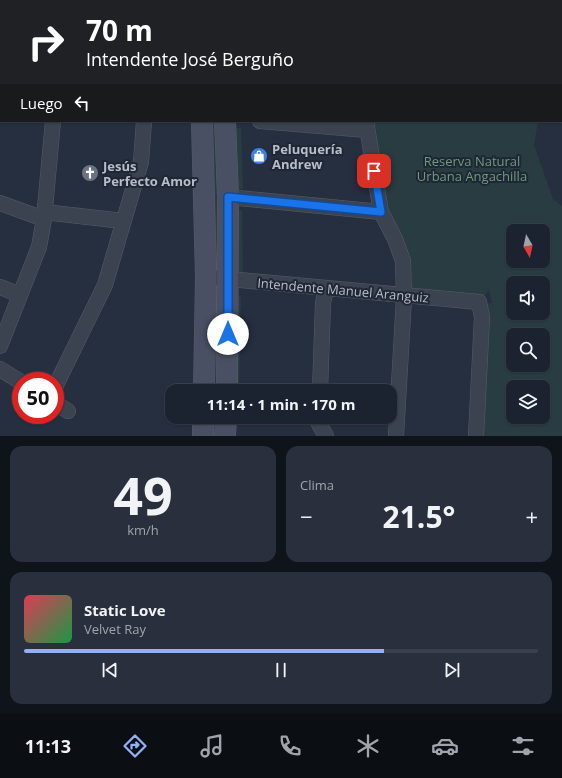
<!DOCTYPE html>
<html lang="es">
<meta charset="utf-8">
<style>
:root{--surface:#1c2330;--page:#292f3c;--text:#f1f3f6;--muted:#a0a4ab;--line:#3a404c;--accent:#92b0f5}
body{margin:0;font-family:"Open Sans",sans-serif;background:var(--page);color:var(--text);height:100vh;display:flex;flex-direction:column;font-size:15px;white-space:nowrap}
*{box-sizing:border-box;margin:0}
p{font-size:13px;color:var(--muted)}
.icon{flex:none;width:22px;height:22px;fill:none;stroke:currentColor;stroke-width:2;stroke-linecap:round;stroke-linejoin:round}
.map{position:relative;height:436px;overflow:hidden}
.panel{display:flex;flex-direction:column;gap:10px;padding:10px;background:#0f131a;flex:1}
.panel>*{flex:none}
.banner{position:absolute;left:0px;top:0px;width:562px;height:122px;box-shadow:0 1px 3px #0004,0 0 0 1px var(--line);background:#202124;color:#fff;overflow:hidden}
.needle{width:26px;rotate:171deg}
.buttons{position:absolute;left:506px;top:224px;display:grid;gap:8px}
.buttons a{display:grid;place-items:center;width:44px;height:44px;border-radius:8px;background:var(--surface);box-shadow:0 1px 3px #0004,0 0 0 1px var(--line);font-size:20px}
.speed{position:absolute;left:12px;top:372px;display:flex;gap:8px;font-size:20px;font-weight:700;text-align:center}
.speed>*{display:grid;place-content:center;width:52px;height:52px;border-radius:50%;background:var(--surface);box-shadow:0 1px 3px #0004,0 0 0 1px var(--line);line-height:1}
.speed .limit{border:6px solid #d22;background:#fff;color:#111}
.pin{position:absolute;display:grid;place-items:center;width:34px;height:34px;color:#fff;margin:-17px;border-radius:8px;box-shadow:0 2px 6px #0006}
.me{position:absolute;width:44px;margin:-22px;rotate:0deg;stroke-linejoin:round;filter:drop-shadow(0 0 3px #0008)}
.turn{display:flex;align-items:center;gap:14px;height:84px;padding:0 20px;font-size:18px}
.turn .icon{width:52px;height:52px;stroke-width:2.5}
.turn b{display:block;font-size:28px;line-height:34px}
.then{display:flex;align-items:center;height:38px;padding:0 20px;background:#0003;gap:8px;font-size:15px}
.big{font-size:30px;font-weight:700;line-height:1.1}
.panel .tile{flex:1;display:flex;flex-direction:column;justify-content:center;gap:6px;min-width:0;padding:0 14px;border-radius:12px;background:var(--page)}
.panel .dial{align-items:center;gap:0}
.dial b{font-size:52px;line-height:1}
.song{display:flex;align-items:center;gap:12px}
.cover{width:48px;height:48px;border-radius:6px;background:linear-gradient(135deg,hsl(350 70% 55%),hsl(140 70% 35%))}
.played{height:4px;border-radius:2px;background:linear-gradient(90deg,var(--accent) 70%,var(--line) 70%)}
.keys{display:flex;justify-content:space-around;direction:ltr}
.heat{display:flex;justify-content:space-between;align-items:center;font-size:22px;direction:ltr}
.panel .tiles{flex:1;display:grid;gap:10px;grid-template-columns:1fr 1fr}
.tile:last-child{grid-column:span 2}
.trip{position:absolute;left:165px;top:384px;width:232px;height:40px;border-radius:12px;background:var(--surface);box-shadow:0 1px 3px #0004,0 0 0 1px var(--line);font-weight:700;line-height:40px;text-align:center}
.tabs{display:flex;height:64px;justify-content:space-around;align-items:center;background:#0b0e13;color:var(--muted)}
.tabs .icon{width:28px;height:28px}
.tabs .active{color:var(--accent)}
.tabs b{font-size:18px;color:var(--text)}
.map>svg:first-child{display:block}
</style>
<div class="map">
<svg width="562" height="436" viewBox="0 0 562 436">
<rect width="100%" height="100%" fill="#262f40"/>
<path fill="#283c41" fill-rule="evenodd" d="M226,0H562V50H561V1Z
M208,121H219L218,261L215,260Z
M370,121H538L534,145L553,199L562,206V436H481L485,304L492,303L489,290L481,300L412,293L387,217ZM513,231H543V261H513ZM513,283H543V313H513ZM513,335H543V365H513ZM513,387H543V417H513Z
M231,128H241L243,189H234Z
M232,209L242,210L243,272H233Z
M236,296L241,297L239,391H232Z"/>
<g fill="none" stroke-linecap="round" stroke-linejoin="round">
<g stroke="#555d6a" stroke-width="16">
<path id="street" d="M21,1V0
M0,53L1,51
M260,121L367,130
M366,121L381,212L395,239L403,261L404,298L396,436
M228,197L381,212
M0,203L44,219
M44,212L123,221
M219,278L479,302L482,317L476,436
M0,287L20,295
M0,346L39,247L44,219L53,121
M0,369L21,382
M55,387L105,285L141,162L144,121
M320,391L323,303L325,293L323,288
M55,403L68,411
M319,417V424L326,436"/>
</g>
<g stroke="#555d6a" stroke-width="22">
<path id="secondary" d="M184,0L185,1
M212,0L213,1
M202,121L206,277L204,391
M225,121L228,197L227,391
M203,436V417
M225,436L226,417"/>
</g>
<use href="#street" stroke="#3b4250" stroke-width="15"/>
<use href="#secondary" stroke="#495063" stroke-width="21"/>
</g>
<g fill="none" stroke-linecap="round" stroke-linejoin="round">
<g stroke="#114b97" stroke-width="10">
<path id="route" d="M228,334V197L381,212L374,171"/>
</g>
<use href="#route" stroke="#1a73e8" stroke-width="7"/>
</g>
<defs>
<g id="shop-disc" transform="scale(0.9)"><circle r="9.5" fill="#3f7fe0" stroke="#1f2735"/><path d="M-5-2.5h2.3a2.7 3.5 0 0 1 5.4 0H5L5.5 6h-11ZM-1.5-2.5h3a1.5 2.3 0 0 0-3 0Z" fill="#fff"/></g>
<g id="church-disc" transform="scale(0.9)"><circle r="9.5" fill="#6b7280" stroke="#1f2735"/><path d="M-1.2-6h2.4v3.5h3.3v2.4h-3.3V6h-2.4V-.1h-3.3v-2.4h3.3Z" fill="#fff"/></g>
</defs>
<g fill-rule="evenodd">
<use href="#shop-disc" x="259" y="156"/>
<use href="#church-disc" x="90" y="173"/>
</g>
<g text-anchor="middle" stroke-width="4" stroke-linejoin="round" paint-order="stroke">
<g font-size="13" font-weight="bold" fill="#b7bdca" stroke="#1f2735" text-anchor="start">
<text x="272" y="154">Peluquería<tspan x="272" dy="15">Andrew</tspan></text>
<text x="103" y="171">Jesús<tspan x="103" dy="15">Perfecto Amor</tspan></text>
</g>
<g font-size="13" fill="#6f9a7c" stroke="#1f2735">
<text x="472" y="166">Reserva Natural<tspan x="472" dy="15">Urbana Angachilla</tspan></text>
</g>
<g font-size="13" fill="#b7bdca" stroke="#1f2735">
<text transform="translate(343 290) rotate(5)" y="5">Intendente Manuel Aranguiz</text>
</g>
</g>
</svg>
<div class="buttons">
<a><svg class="needle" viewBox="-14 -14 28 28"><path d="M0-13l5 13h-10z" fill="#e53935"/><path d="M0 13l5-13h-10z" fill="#a0a4ab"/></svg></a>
<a><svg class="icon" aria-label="sound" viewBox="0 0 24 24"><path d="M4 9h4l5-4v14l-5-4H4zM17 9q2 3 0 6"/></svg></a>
<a><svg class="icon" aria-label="search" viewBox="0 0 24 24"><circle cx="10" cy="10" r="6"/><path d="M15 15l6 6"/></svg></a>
<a><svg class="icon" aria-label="layers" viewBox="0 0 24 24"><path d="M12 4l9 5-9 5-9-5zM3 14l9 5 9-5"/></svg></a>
</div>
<div class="speed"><div class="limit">50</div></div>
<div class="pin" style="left:374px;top:171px;background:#d93025"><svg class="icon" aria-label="arrive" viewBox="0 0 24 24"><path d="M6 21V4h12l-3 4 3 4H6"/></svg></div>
<svg class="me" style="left:228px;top:334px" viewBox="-20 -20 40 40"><circle r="19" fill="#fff"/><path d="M0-13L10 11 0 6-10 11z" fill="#1a73e8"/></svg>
<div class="trip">11:14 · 1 min · 170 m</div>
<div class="banner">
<div class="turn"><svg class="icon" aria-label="right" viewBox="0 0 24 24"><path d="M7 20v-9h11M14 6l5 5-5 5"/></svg><div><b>70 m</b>Intendente José Berguño</div></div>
<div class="then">Luego<svg class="icon" aria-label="left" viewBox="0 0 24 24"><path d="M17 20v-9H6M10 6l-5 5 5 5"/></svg></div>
</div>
</div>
<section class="panel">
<div class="tiles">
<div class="tile dial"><b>49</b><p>km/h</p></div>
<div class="tile"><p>Clima</p>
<div class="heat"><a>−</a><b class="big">21.5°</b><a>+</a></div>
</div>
<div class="tile">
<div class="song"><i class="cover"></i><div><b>Static Love</b><p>Velvet Ray</p></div></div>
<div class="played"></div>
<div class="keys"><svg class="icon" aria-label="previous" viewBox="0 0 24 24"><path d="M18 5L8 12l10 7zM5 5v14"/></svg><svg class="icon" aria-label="pause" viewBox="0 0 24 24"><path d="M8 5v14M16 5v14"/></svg><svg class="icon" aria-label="next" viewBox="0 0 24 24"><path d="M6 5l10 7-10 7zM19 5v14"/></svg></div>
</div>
</div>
</section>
<nav class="tabs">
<b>11:13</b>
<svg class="icon active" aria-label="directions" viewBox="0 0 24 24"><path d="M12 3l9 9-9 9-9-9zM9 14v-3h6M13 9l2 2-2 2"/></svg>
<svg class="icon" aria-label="music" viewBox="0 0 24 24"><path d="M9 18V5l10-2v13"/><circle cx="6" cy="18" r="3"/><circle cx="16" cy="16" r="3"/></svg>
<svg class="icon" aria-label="phone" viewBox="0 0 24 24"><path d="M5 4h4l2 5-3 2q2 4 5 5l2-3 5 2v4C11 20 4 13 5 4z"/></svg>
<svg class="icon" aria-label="climate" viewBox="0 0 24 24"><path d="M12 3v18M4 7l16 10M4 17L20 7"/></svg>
<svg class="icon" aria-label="car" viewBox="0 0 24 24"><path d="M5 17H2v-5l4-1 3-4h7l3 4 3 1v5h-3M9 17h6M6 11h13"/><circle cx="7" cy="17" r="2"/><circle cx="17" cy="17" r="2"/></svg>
<svg class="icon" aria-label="filters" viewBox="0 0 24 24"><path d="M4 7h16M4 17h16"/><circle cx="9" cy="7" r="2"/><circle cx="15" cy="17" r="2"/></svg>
</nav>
